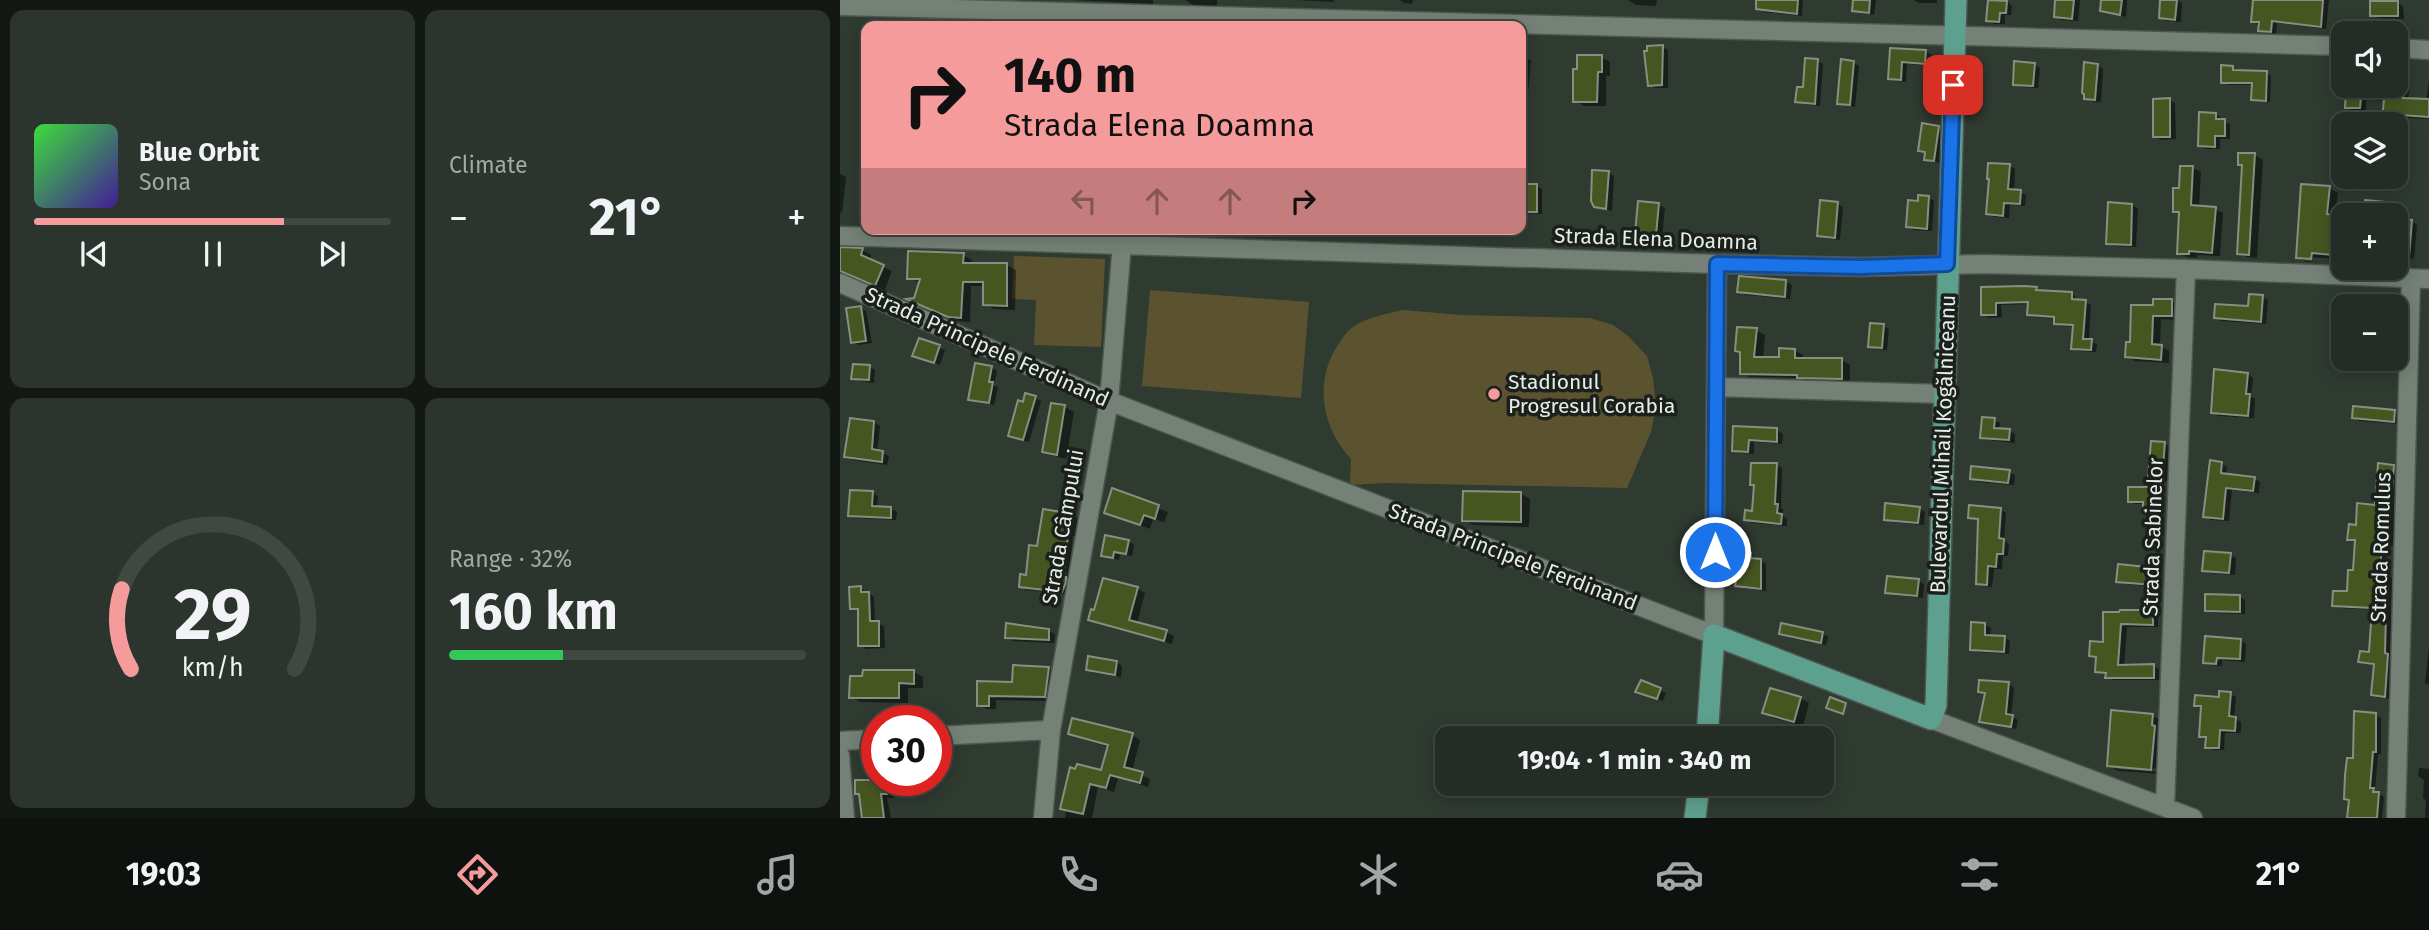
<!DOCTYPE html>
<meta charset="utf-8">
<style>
:root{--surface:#232c25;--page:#2b342d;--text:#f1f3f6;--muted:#a3a7a7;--line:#404842;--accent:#f59b9c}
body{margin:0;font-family:"Fira Sans",sans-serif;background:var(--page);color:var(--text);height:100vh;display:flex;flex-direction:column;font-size:26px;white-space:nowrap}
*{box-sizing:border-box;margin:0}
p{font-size:23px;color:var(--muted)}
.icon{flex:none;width:38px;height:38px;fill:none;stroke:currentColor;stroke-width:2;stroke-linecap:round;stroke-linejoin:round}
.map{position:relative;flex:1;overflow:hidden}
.panel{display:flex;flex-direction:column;gap:10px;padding:10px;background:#131814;width:840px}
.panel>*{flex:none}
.top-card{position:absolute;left:21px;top:21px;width:665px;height:214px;border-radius:14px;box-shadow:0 4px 18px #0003,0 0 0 2px var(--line);background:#f59b9c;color:#111;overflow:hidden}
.fabs{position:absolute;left:1491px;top:21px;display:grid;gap:14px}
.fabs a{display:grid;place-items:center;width:77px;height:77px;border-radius:14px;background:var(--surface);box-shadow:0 4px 18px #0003,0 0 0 2px var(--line);font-size:35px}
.speed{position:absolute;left:21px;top:705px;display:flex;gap:14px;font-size:35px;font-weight:700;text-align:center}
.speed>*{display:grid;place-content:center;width:91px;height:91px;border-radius:50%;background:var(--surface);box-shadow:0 4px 18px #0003,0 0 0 2px var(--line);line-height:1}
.speed .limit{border:10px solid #d22;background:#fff;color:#111}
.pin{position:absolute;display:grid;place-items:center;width:60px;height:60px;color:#fff;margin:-30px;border-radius:14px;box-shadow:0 4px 10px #0006}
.me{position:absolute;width:77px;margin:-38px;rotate:0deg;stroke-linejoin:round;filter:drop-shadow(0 0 5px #0008)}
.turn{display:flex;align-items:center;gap:24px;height:147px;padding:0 28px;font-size:32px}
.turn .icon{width:91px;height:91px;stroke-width:2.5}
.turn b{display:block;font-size:49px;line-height:60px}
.lanes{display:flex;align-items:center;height:66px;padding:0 28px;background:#0003;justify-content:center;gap:35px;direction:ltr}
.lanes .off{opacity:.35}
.big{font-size:52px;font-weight:700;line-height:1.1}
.panel .widget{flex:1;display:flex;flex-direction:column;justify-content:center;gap:10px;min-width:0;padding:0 24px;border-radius:14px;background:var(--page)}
.panel .dial{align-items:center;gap:0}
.dial svg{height:182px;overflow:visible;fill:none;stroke:var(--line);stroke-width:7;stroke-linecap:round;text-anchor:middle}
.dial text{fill:var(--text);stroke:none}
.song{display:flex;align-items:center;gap:21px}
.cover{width:84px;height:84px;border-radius:10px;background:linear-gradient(135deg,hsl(120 70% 55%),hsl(260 70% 35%))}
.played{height:7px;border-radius:4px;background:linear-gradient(90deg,var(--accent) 70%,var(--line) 70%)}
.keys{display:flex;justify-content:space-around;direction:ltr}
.heat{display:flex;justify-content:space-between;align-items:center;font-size:38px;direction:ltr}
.charge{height:10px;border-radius:5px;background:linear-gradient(90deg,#34c759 32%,var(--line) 0)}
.panel .tiles{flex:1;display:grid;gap:10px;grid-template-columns:repeat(2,1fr)}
.trip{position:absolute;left:595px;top:726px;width:399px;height:70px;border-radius:14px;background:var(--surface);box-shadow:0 4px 18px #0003,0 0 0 2px var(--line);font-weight:700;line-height:70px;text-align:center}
.dock{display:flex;height:112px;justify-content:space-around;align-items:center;background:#0e120f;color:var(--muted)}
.dock .icon{width:49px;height:49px}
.dock .current{color:var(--accent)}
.dock b{font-size:32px;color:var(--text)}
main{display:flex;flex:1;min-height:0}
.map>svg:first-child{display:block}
</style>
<main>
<section class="panel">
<div class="tiles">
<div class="widget">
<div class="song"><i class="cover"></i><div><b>Blue Orbit</b><p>Sona</p></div></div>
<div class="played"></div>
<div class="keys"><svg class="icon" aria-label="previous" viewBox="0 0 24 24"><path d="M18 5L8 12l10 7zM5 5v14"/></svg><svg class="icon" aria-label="pause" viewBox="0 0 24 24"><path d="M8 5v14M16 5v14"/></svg><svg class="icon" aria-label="next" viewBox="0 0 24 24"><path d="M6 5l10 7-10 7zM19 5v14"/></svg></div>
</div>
<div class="widget"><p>Climate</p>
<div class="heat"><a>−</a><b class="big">21°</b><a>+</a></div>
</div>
<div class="widget dial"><svg viewBox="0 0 100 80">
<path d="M14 69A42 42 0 1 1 86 69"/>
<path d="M14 69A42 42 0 0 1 10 34" stroke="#f59b9c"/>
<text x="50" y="56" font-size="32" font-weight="700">29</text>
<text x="50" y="72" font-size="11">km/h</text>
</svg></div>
<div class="widget"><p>Range · 32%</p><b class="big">160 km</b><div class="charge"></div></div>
</div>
</section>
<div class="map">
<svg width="1589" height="818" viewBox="0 0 1589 818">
<rect width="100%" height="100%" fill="#2f3a31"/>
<path fill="#5b5330" d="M174,256L265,259L261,347L194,345L196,300L172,299Z
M310,290L469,302L461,398L302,386Z
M563,310L622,315L750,318L773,325L787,335L807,356L813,378L816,407L811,432L787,488L545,483L510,485L511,459C481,427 474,381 498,345C501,341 504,335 508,331C522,318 545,314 563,310Z"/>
<path fill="#0007" fill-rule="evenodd" d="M233,0H313V4Z
M345,0H377V7L355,6Z
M455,0H494V2Z
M560,0H573L572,4L564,3Z
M788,0H817L816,6L796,5Z
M920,0H963L962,16L925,12L919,8Z
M1015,0H1036L1034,15L1020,13L1014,10Z
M1074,0H1097V3H1079Z
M1150,0H1166L1172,6L1171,15H1165V24H1154L1148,20Z
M1217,0H1240L1238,21L1221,20L1215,16Z
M1263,0H1287L1286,17L1262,10Z
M1322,0H1337L1342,3L1341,22L1326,21L1321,17Z
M1415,0H1489L1486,29L1437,23L1436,34L1426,33L1413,21Z
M1558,3L1563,6L1564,19L1538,18L1532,15Z
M822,47L828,50V88H815L809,85Z
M1052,50L1086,52L1092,55L1091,66L1067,64L1066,82L1056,81L1050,78Z
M681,57L691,60L687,105H681Z
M761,57L770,62V76H766V106H744L735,101L739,71Z
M978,61L983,64L980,106L963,104L957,101Z
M1013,62L1019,66L1015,107L999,103Z
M1194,65L1200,68L1198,88L1180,87L1175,84Z
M1257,65L1263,69L1261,102L1251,101L1246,98Z
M1393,67L1397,72L1427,73L1431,76L1430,102H1418L1413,99V85H1388L1383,82Z
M1556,81H1564L1570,84L1568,100L1586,101L1589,81V119L1567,118L1566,124L1549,122L1543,119L1545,101L1526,100V111L1512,110L1506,107L1508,86H1556Z
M1329,100L1335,103L1336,139L1321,140L1315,136Z
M1376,114L1381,118V121L1390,124V139H1380V149H1366L1360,145Z
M1099,128L1104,131L1100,163L1086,159V154L1080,150Z
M1415,155L1423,160L1417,258L1407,257L1399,253Z
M1170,166L1175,169L1174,191L1186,195L1185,206L1170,205L1169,218L1154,217L1148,213Z
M1353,168L1361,172L1359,207L1375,209L1383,213L1380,256L1357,255V258L1347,257L1339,253L1340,214L1334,211L1341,190Z
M769,173L774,176L772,211L755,206Z
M0,174L6,177L2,213L0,212Z
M697,186L702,189V214L681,213V194L687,195Z
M1489,188L1498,193L1495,216L1503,217V259L1465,257V261L1480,262H1466L1458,257Z
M26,189V219L24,218Z
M1089,198L1094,201L1092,231L1074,230L1068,226L1080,203Z
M998,204L1003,207L1000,240L984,238L979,235Z
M1269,204L1292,205L1298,209L1296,247L1273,246L1268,243Z
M819,205L825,208L822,237L803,235L797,232Z
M1572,222L1577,225L1574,259L1559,255Z
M655,229H675L674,237L660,236L655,232Z
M0,248L22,250L31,255L30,261L52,271L45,290L0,271Z
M123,255L132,260V265H167L176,270L175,310L154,309L145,304V286H131L130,322L118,321L71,300H75L81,283L69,278Z
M946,282L952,285L950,299L905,295L899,291Z
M1142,289H1196L1203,292L1232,294L1237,298V301L1245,302L1251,305L1249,341L1257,344L1256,352L1239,351L1233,348L1235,327L1221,326L1215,323L1216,319L1195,317L1189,314L1190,304L1161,305L1162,317L1149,318L1143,314Z
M1423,297L1428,300L1426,324L1381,321L1375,317L1410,308Z
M1545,300L1558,301L1564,304L1563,337L1556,336V306H1545Z
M1331,301L1339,306V320L1321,319L1320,346L1329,351V363L1295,361L1287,356L1315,307Z
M21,308L26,311L32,343L19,345L13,342Z
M1043,326L1049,329L1047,350L1036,349L1030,346Z
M916,330L925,335L923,359H940L954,350L963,355V360H1001L1010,365V383L968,382L961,378L910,377L902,373Z
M80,340L105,350L100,365L80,358Z
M30,367L35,370L34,383L19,381L13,378Z
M151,367L157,371L154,386L158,387L154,405L130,399Z
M1408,374L1413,378L1411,397L1415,399L1414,418L1378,416L1373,412Z
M195,398L201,401L189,442L176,438L170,435Z
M212,405L225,407L234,412L226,459L214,456L204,451Z
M1554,411L1560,415L1559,424L1519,421L1514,417Z
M1154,420L1160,423L1159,430L1170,431L1175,434V443L1148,440L1142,437Z
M34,422L40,426L37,451L49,456L47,465L12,460L6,456Z
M895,428L937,430L943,434L942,444L914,442V454L899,453L894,450Z
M1325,444L1331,447L1328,481L1315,480L1309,477Z
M1381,463L1387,467L1386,475L1414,478L1420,482L1419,493L1392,490L1389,521L1371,520L1365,516Z
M936,465L942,468L941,508L943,509V516L947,519V526L911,523L906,519L914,513Z
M1554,466L1559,469L1553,546L1547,545L1545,574L1552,578L1550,657L1553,658L1550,699L1539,698L1533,694L1536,666L1520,661L1530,653L1534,610L1499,608L1494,605L1508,593L1515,572L1517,542L1509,539L1517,526L1537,507Z
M1169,472L1175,475L1174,485L1138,482L1132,478Z
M1314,489L1320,492V515H1311L1305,512V504H1295L1289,501Z
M273,491L328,512L324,522L313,519L310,529L266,512Z
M32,493L38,496L37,508L51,509L57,512L56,520L16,518L10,515Z
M681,494L690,499L689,527L633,525L624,520Z
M1079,508L1085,512L1084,525L1051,522L1046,519Z
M1160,509L1166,513L1164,541L1169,544L1168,556H1163L1162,569H1154L1152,587L1143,586L1137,583L1139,521L1130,517Z
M233,516L239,519L236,536H233L227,594L186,590L180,586L188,576L199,548Z
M288,541L294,545L292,556L280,554L279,560L263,556Z
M911,555L926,564V591L903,588L897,585Z
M1390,555L1396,558L1395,575L1370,573L1364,570Z
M1315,569L1321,573L1320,587L1284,584L1278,581Z
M1079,581L1084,584L1083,598L1053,595L1047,592Z
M21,588L34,597L35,623L44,626L45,648L26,649L20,645V611L11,608Z
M297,588L305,593L297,624L326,632L334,636L332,644L258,624L250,619Z
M1399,597L1405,600V614L1372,613L1366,610Z
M1312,612L1318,615V627H1287L1284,667L1313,666L1319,669V680H1273L1257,671V659L1251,655L1265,644V614Z
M1145,625L1151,628L1150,637L1165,638L1170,641L1169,654L1137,652L1131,649Z
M209,631L215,634L214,643L173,641L167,637Z
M941,633L983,634L988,637L986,645L947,637Z
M1400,640L1406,644L1405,662L1382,660V666L1370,665L1365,662Z
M1589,647V685L1585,683Z
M277,662L282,666L281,677L254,673L248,670Z
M208,669L216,673L213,701L156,700V709H147L139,705V683L174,684Z
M74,672L83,677V688H68V703L20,702L11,697Z
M802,683L826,693L823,701L803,694Z
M1169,684L1174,688L1171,716L1178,720L1176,729L1147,724L1141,721L1146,695L1140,691Z
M1390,694L1396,697L1394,718L1401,722V733H1385L1384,750H1373L1367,747L1368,739L1361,736L1362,709L1356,705Z
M960,698L969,703L963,726L933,718L924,712Z
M1273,712L1313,716L1322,721L1320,774L1278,771L1268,765ZM1276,765L1320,769V772L1276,769Z
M1535,715L1541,718V754H1538L1535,791L1544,797L1542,818H1509L1510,801L1505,798L1515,760Z
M230,734L292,735L300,740L292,771L310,779L308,787L278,778L274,792L258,787L252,818H225L226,810L222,808L262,773L269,747L238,738Z
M1579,768L1589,769V818H1585L1586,800L1583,798L1584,780L1578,776Z
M47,782L54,786V798H47L51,818H24L21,796L17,793Z"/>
<path fill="#465621" stroke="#898f80" stroke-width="2" d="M916,0H958L957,14L916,9Z
M1013,0H1030L1029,13L1012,11Z
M1148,0L1167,1L1166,13H1160L1159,22L1146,21Z
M1215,0H1234L1232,19L1214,17Z
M1261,0H1282L1280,15L1260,11Z
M1320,0H1337L1335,20L1319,18Z
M1413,0H1483L1481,27L1432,21L1431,32L1418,31L1419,22H1411Z
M1530,1H1558V16H1530Z
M823,45L822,85L808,86L804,51H807V46Z
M1050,48L1086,50L1085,64L1062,62L1061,80L1048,79Z
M737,55H762V72H758L757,102H733V69H737Z
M965,58L978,59L975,104L955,102L957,87H963Z
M1001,59L1014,61L1010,105L997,104Z
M1174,61L1195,63L1193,86L1173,85Z
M1244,62L1258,64L1255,100L1244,99V94L1242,93Z
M1381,65L1393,66V70L1427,71L1426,101L1411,100L1412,83H1381Z
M1506,86H1564L1563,98L1589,99V117L1561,115V121L1542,120L1544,99L1521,98L1520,108H1505Z
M1330,98V137H1313V99Z
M1359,112L1376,113V119H1385V136H1375V147L1358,146Z
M1082,123L1099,126L1094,161L1084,160L1085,152L1078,151Z
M1398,153H1415L1409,255L1397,254L1402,165H1398Z
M1148,163L1170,164L1168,189L1181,190L1180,204L1164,203L1163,216L1146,214L1149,179H1147Z
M1340,166H1353L1351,205L1376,207L1372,253L1349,251V254H1337L1339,212H1333V188H1339Z
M752,170L769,171L766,209L754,207L751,201Z
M685,184H697V212H681V193H685Z
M1461,184L1490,186L1487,214L1503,215V256L1472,253L1471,259L1456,258Z
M1078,195L1089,196L1087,229L1066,227L1068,200L1078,201Z
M980,200L998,202L995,238L977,236Z
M1525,200L1545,202L1544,215H1524Z
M798,201L819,203L816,235L795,233Z
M1268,202L1292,204L1291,245L1266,244Z
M1561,219L1572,220L1569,257L1558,256Z
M0,247L23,248L21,255L44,265L35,286L0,271Z
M68,251L124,253L123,263H167V306L143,305V282H123L121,318L108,317L66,299L74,298L80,279H67Z
M899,276L946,280L945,297L897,292Z
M1185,286L1197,287L1196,290L1232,292V299L1246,300L1243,339H1252L1251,350L1231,349L1233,325L1214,324V317L1187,315L1188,302L1156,303V315H1141V287Z
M1409,294L1423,295L1421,322L1374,318L1375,304L1408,306Z
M1313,299H1332V316H1313L1312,344L1322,345L1321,360L1285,357L1286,342H1290L1291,305H1313Z
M21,306L26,341L11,343L6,308Z
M1030,323L1044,324L1042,348L1028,347Z
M897,327L917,328L914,357H939V348L955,349V358H1002V379L957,378V375L900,374V352L895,351Z
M79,338L100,345L94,363L72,356Z
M135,363L152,366L149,382H153L149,403L128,400Z
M13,364L30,365L29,380L11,379Z
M1374,369L1408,373L1406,394H1410L1408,416L1371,413Z
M185,393L196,396L183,440L168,436L178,400L183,402Z
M211,403L225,405L217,455L202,452Z
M1513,406L1555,410L1554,422L1512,418Z
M1142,417L1155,418L1154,428L1170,429L1169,440L1140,438Z
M10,418L34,421L32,449L43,451L42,462L4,457Z
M893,426L937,428V442L909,440L908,452L892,451Z
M1311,441L1325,442L1322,479L1308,478Z
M1370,460L1382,462L1381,473L1415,477L1413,491L1386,488L1383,519L1363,517Z
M911,463H937L935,504H938L937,513L942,514L941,524L904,520L905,510L912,511L914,485H910Z
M1538,463L1554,465L1548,543H1542L1540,572L1547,573L1545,653L1548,654L1545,697L1531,695L1534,664L1518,662L1520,651L1529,652L1532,608L1492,606L1493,591H1507L1508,570H1513L1515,540H1507L1509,524L1516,525L1517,503L1535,505Z
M1131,466L1170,470L1168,483L1130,479Z
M1288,487H1315V513H1303V502H1288Z
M272,488L319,505L315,519L304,515L300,525L264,513Z
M10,490L33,491L32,506L51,507V518L8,516Z
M623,491L681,492V522L622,521Z
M1045,503L1080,507L1078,523L1044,520Z
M1129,505L1161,508L1159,538L1164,539L1163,554H1157L1156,567L1148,566L1147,585L1136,584L1138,519L1128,518Z
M203,509L234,514L230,534H228L224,577H226V582L222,592L179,587L180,574L186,575L189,545L197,546Z
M265,535L289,540L286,554L274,552L273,558L261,556Z
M1364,551L1391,553L1389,573L1362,571Z
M900,552L911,553V558L921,559V589L895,586Z
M1278,564L1316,568L1314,585L1276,582Z
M1047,576L1079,579L1077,596L1045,593Z
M263,578L298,587L289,620L327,630L324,641L248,620L251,609L254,610Z
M21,586V592H29L30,621H39V646H18V609H10L9,587Z
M1365,594L1400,595V612L1365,611Z
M1280,610H1313V625L1281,624L1278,665L1314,664V678H1265L1266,673L1255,672L1256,657L1249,656L1250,641L1263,642V612H1279Z
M1131,622L1145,623V635L1165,636L1164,652L1130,650Z
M166,623L209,629V640L165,638Z
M941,623L983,632L981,643L939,634Z
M1365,636L1401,639L1400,659L1377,658L1376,664L1363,663Z
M248,656L277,661L275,675L246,670Z
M173,665L209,667L205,697L149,696V706H137V681L172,682Z
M23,670H74V684L59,683V698H9L10,676H22Z
M801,680L821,688L817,699L795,692Z
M1139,680L1169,682L1166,714L1173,715L1171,727L1139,722L1145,693L1138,692Z
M930,688L961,697L954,722L922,713Z
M1379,691L1391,692L1389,716L1396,717L1395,731L1380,730L1379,748H1365L1366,737H1359L1361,706H1354L1355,695L1379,697Z
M990,697L1006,703L1003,714L986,708Z
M1271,710L1313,714L1312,725L1315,726L1311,770L1267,766Z
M1514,711L1536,713V752H1533L1530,788H1534L1533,792H1539L1537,818H1507L1509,800L1504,799L1505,775L1507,758H1513Z
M232,718L293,733L284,767L303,772L300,783L270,775L266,788L250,784L243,814L220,809L230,767L235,769L237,764L261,770L268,745L228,734Z
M15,780H47V794H41L44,818H22L19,794H15Z"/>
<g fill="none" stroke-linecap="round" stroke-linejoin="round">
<g stroke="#4d564f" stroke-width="21">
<path id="minor" d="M0,6L1503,46
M1556,48L1589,50
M0,236L877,264L1021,267L1144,264L1346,269L1589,279
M0,283L269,401L874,635L877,264
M876,387L1104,394
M1091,719L1353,818
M96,736L211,730
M0,741L37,739
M0,755L5,818
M1325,806L1346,269
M203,818L211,730L269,401L282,244
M1556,818L1571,278"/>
</g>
<g stroke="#4d564f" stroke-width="24">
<path id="major" d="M867,738L874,635L1091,719L1096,705L1116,0
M855,818L859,784"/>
</g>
<use href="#minor" stroke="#758177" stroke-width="18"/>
<use href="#major" stroke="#5ea08e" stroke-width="21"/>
</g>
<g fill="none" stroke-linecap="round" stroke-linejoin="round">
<g stroke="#114b97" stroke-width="18">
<path id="route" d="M875,552L877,264L1021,267L1107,264L1113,85"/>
</g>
<use href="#route" stroke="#1a73e8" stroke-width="12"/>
</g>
<circle fill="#f59b9c" stroke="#1b201c" stroke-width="2.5" cx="654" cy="394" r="7"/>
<g text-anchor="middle" stroke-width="7" stroke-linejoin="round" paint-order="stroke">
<g font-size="21" fill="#e6ede7" stroke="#1b201c">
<text transform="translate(816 239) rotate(2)" y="7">Strada Elena Doamna</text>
<text transform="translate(147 347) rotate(24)" y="7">Strada Principele Ferdinand</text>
<text transform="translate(1103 444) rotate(-88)" y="7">Bulevardul Mihail Kogălniceanu</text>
<text transform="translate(223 527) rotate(-80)" y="7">Strada Câmpului</text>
<text transform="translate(1313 537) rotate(-88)" y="7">Strada Sabinelor</text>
<text transform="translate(1541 547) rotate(-88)" y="7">Strada Romulus</text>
<text transform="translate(673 557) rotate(21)" y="7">Strada Principele Ferdinand</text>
</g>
<g font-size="21" fill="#e6ede7" stroke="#1b201c" text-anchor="start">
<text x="668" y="389">Stadionul<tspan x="668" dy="24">Progresul Corabia</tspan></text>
</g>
</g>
</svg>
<div class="fabs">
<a><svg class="icon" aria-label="sound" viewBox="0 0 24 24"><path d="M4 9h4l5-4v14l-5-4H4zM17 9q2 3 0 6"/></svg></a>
<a><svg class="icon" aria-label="layers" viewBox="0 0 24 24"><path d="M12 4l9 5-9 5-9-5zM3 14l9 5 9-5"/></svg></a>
<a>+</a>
<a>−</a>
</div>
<div class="speed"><div class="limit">30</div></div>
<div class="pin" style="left:1113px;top:85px;background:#d93025"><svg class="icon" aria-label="arrive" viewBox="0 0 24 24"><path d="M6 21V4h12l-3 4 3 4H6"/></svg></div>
<svg class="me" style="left:875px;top:552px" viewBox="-20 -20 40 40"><circle r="17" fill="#1a73e8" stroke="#fff" stroke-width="3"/><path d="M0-11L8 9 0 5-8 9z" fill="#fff"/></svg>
<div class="trip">19:04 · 1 min · 340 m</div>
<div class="top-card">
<div class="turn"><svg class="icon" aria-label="right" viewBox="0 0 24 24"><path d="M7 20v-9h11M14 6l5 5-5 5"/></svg><div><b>140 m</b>Strada Elena Doamna</div></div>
<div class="lanes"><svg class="icon off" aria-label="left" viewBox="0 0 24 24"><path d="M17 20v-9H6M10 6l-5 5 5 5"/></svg><svg class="icon off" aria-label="ahead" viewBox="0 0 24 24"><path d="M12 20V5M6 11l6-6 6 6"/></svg><svg class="icon off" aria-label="ahead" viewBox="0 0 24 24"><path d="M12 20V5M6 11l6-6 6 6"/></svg><svg class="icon" aria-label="right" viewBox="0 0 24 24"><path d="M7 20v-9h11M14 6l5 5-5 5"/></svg></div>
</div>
</div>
</main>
<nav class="dock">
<b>19:03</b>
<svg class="icon current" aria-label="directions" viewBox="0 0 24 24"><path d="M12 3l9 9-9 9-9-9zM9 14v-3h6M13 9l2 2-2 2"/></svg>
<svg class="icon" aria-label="music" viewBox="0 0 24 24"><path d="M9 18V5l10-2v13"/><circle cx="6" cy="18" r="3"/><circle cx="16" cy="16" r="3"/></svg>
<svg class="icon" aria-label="phone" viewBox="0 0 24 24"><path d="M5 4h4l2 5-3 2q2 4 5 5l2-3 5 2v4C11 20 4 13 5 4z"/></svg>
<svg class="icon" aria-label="climate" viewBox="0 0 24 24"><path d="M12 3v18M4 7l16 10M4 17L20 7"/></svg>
<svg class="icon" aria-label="car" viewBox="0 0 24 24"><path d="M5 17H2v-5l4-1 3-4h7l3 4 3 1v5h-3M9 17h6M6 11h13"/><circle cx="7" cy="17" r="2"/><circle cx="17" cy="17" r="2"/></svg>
<svg class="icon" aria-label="filters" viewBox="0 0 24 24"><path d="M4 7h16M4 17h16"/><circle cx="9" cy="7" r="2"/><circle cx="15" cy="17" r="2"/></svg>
<b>21°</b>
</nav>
